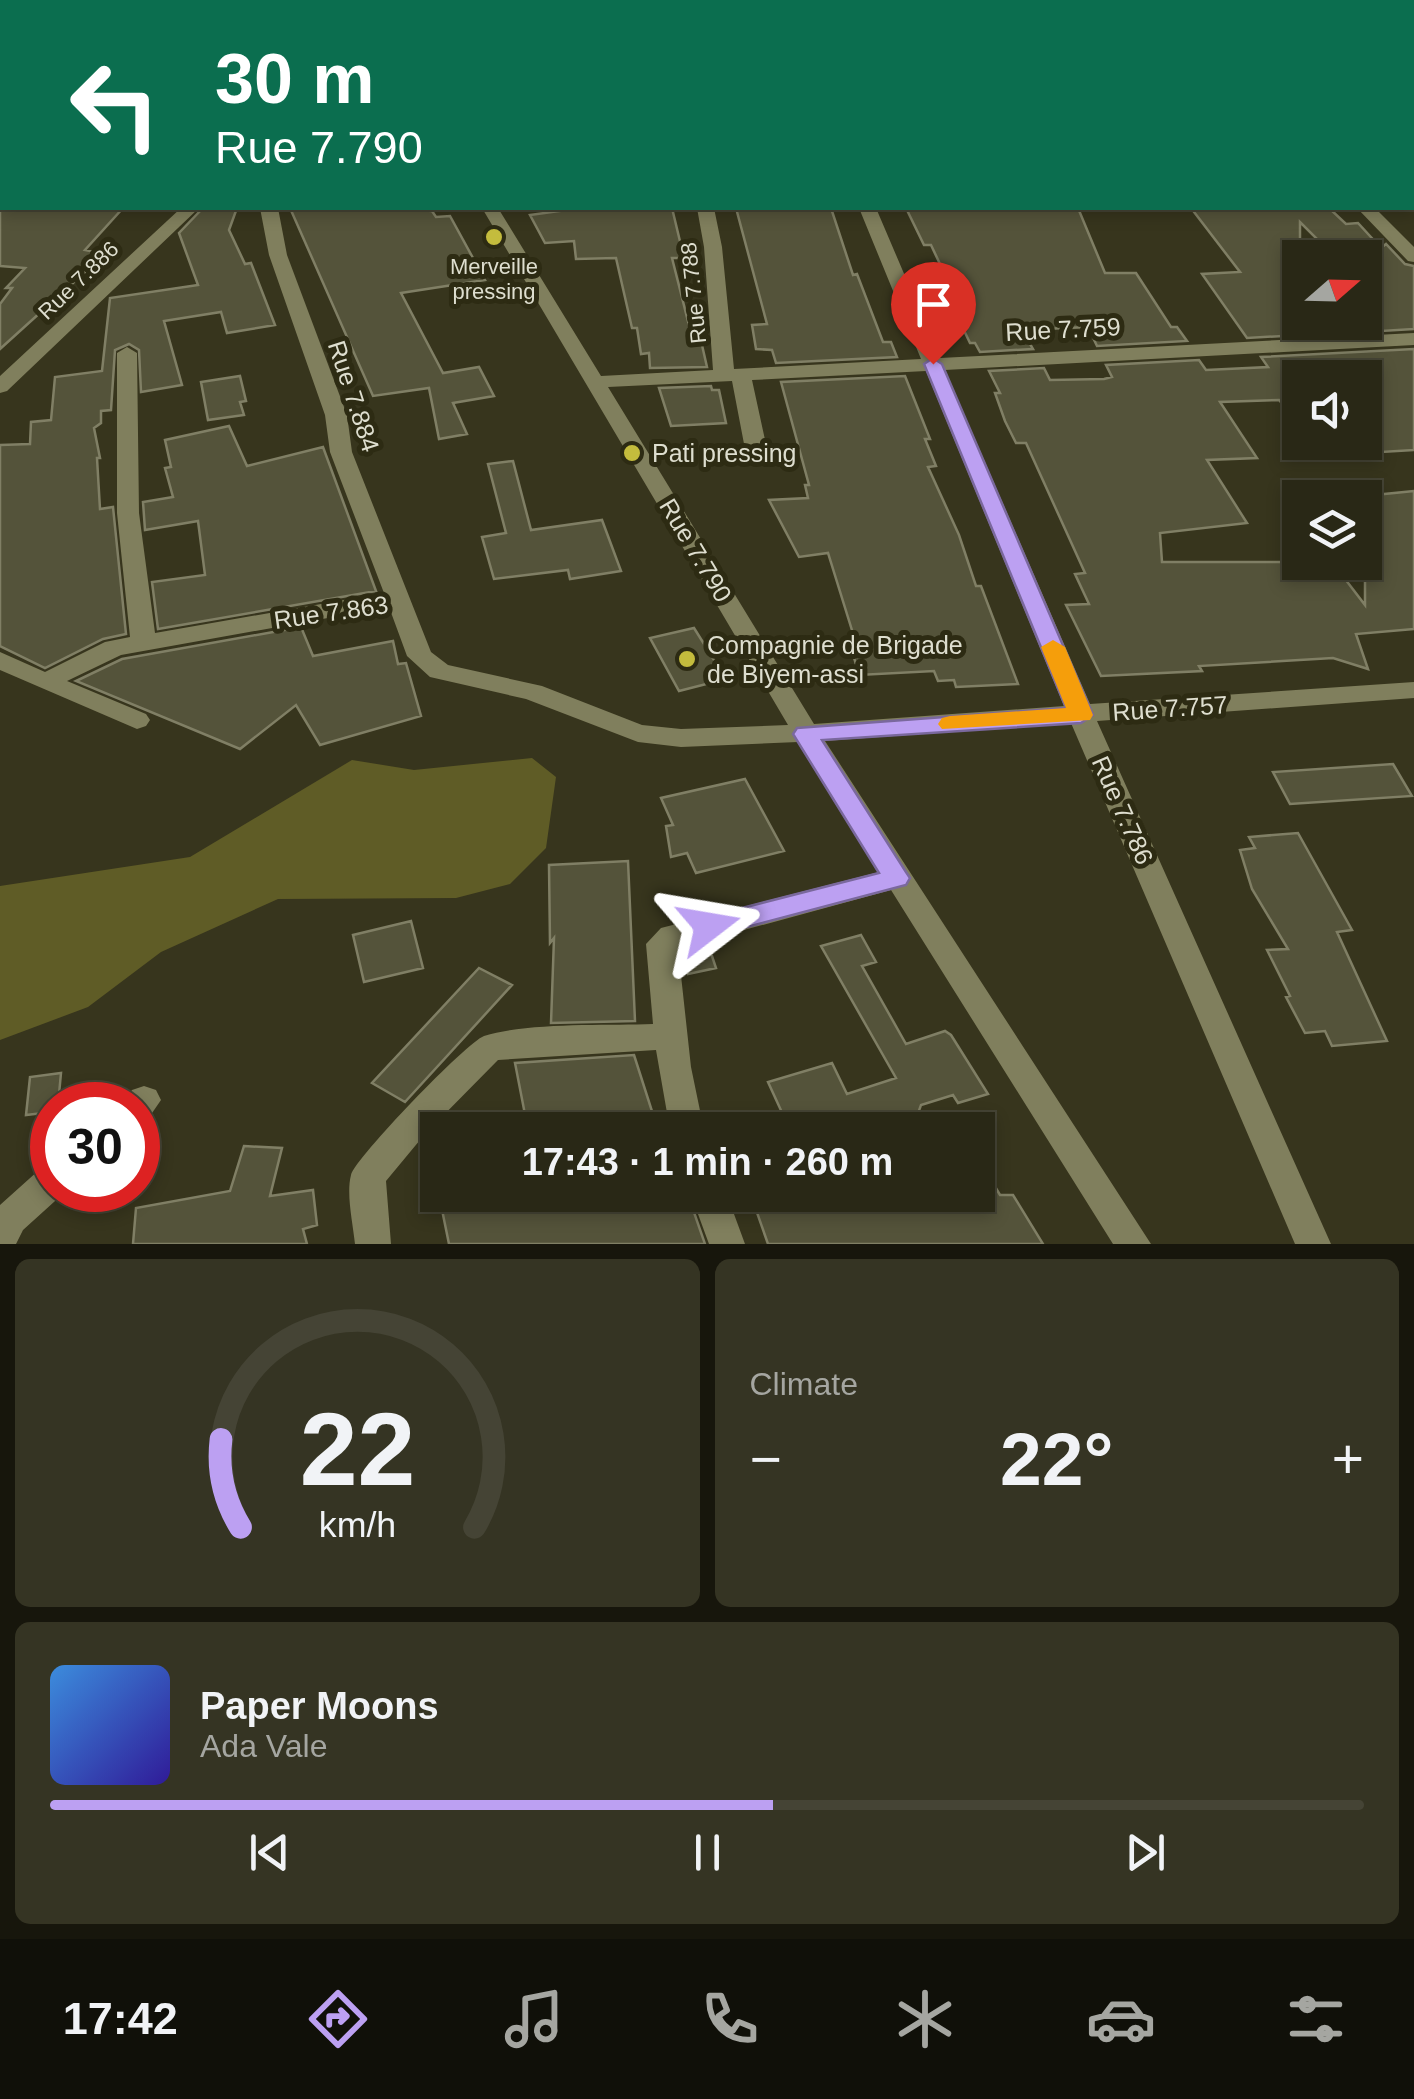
<!DOCTYPE html>
<meta charset="utf-8">
<style>
:root{--surface:#292816;--page:#353423;--text:#f1f3f6;--muted:#a5a6a1;--line:#454435;--accent:#bca0f2}
body{margin:0;font-family:Arial,sans-serif;background:var(--page);color:var(--text);height:100vh;display:flex;flex-direction:column;font-size:38px;white-space:nowrap}
*{box-sizing:border-box;margin:0}
p{font-size:32px;color:var(--muted)}
.icon{flex:none;width:55px;height:55px;fill:none;stroke:currentColor;stroke-width:2;stroke-linecap:round;stroke-linejoin:round}
.map{position:relative;height:1244px;overflow:hidden}
.drawer{display:flex;flex-direction:column;gap:15px;padding:15px;background:#17160c;flex:1}
.drawer>*{flex:none}
.banner{position:absolute;left:0px;top:0px;width:1415px;height:210px;box-shadow:0 5px 15px #0003,0 0 0 2px var(--line);background:#0b6e4f;color:#fff;overflow:hidden}
.needle{width:65px;rotate:70deg}
.controls{position:absolute;left:1282px;top:240px;display:grid;gap:20px}
.controls a{display:grid;place-items:center;width:100px;height:100px;border-radius:0px;background:var(--surface);box-shadow:0 5px 15px #0003,0 0 0 2px var(--line);font-size:50px}
.speed{position:absolute;left:30px;top:1082px;display:flex;gap:20px;font-size:50px;font-weight:700;text-align:center}
.speed>*{display:grid;place-content:center;width:130px;height:130px;border-radius:50%;background:var(--surface);box-shadow:0 5px 15px #0003,0 0 0 2px var(--line);line-height:1}
.speed .limit{border:15px solid #d22;background:#fff;color:#111}
.pin{position:absolute;display:grid;place-items:center;width:85px;height:85px;color:#fff;margin:-102px -42px;border-radius:50% 50% 50% 0;rotate:-45deg;box-shadow:0 0 10px #0007}
.pin .icon{rotate:45deg}
.me{position:absolute;width:110px;margin:-55px;rotate:76deg;stroke-linejoin:round;filter:drop-shadow(0 0 8px #0008)}
.turn{display:flex;align-items:center;gap:35px;height:210px;padding:0 50px;font-size:45px}
.turn .icon{width:130px;height:130px;stroke-width:2.5}
.turn b{display:block;font-size:70px;line-height:85px}
.big{font-size:75px;font-weight:600;line-height:1.1}
.drawer .widget{flex:1;display:flex;flex-direction:column;justify-content:center;gap:15px;min-width:0;padding:0 35px;border-radius:15px;background:var(--page)}
.drawer .dial{align-items:center;gap:0}
.dial svg{height:260px;overflow:visible;fill:none;stroke:var(--line);stroke-width:7;stroke-linecap:round;text-anchor:middle}
.dial text{fill:var(--text);stroke:none}
.song{display:flex;align-items:center;gap:30px}
.cover{width:120px;height:120px;border-radius:15px;background:linear-gradient(135deg,hsl(210 70% 55%),hsl(250 70% 35%))}
.played{height:10px;border-radius:5px;background:linear-gradient(90deg,var(--accent) 55%,var(--line) 55%)}
.keys{display:flex;justify-content:space-around;direction:ltr}
.heat{display:flex;justify-content:space-between;align-items:center;font-size:55px;direction:ltr}
.drawer .tiles{flex:1;display:grid;gap:15px;grid-template-columns:1fr 1fr}
.widget:last-child{grid-column:span 2}
.trip{position:absolute;left:420px;top:1112px;width:575px;height:100px;border-radius:0px;background:var(--surface);box-shadow:0 5px 15px #0003,0 0 0 2px var(--line);font-weight:600;line-height:100px;text-align:center}
.menu{display:flex;height:160px;justify-content:space-around;align-items:center;background:#101009;color:var(--muted)}
.menu .icon{width:70px;height:70px}
.menu .current{color:var(--accent)}
.menu b{font-size:45px;color:var(--text)}
.map>svg:first-child{display:block}
</style>
<div class="map">
<svg width="1414" height="1244" viewBox="0 0 1414 1244">
<rect width="100%" height="100%" fill="#37351d"/>
<path fill="#413f1f" d="M382,0H929V2H383Z"/>
<path fill="#5f5c26" d="M532,758L556,777L546,848L510,884L456,898L278,899L161,952L88,1007L0,1040V886L190,857L352,760L414,770Z"/>
<path fill="#54533a" stroke="#807f65" stroke-width="2.5" d="M0,208H123L85,250L105,254L0,349V304L12,288H6L25,268L0,266Z
M203,208H237L229,230L245,264L251,263L275,325L227,333L221,312L164,321L182,385L141,392L139,350L129,344L115,350L111,410L101,411V423L94,428L100,458H97L100,509L113,507L126,634L103,639L45,668L0,646V445L30,444L31,422L51,420L55,377L102,371L110,298L198,285L179,233Z
M290,208H393L432,211L436,217L450,216L485,280L401,293L443,373L479,367L494,396L453,403L467,434L439,439L429,388L373,396Z
M581,208H672L684,258H672L691,333L699,332L707,367L650,368L649,353L641,354L637,328H632L616,258L576,259L574,241L545,243L530,215Z
M736,208H831L853,275L857,274L883,342H891L897,357L776,363L772,350L756,349L752,325L767,324Z
M906,208H1078L1105,273H1136L1171,327H1177L1187,341L1097,346L1088,327L1022,330L1033,349L980,352L975,343H970L949,299L956,298L931,245H924Z
M1191,208H1329L1346,224L1358,223L1381,248L1386,244L1405,264L1414,266V329L1365,332V258H1336L1300,222V335L1247,338L1202,274L1240,272Z
M1414,349V450L1365,453V378H1300V425L1279,400L1220,402L1257,458L1207,460L1247,523L1160,533L1162,562H1332L1365,605V496L1414,491V629L1356,634L1368,669L1333,658L1199,666L1202,671L1101,676L1066,605L1089,604L1075,574L1085,573L1026,443H1016L1005,421L995,393H1000L989,371L1044,368L1050,380L1104,379L1112,377L1106,365L1199,360L1206,370L1268,367L1261,357Z
M240,376L246,401L240,402L244,415L208,420L201,382Z
M905,376L930,439H925L936,466L928,467L959,535L976,586H981L1018,684L956,687L954,680L938,681L934,671L859,675L849,640H855L828,553L799,557L769,500L808,498L805,485H809L781,382Z
M711,386L712,390H719L726,423L671,426L659,388Z
M229,426L247,466L323,447L376,591L158,629L152,582L205,575L198,521L145,530L143,502L173,497L165,468L171,467L165,440Z
M513,461L531,530L602,520L621,571L570,579L568,570L494,579L482,537L506,533L488,464Z
M301,627L313,656L393,641L398,664L406,663L421,716L320,745L296,705L240,749L76,681L122,659Z
M694,628L726,679L679,691L650,638Z
M1393,764L1412,796L1290,804L1273,772Z
M745,779L784,851L696,873L687,853L671,857L666,826L673,825L661,798Z
M1298,833L1352,930L1337,932L1387,1041L1332,1046L1325,1031L1305,1033L1286,997L1290,996L1267,950L1288,949L1252,889L1240,850L1255,848L1249,837Z
M628,861L635,1021L551,1023L554,938L550,943L549,865Z
M411,921L423,968L364,982L353,935Z
M861,935L876,962L862,966L906,1044L945,1031L951,1035L988,1094L958,1103L953,1095L921,1105L912,1130H790L768,1082L832,1063L847,1094L896,1078L821,946Z
M708,944L716,968L688,974L684,950Z
M479,968L512,985L405,1102L372,1083Z
M634,1055L658,1130H528L515,1063Z
M61,1073L58,1105H52V1112L26,1115L30,1077Z
M244,1146L282,1148L270,1196L313,1190L317,1225L303,1229L307,1244H133L136,1208L230,1191Z
M978,1158L1000,1195H1013L1043,1244H768L754,1204L779,1195H978Z
M439,1195H688L705,1244H449Z"/>
<g fill="none" stroke-linecap="round" stroke-linejoin="round">
<path fill="#807f5d" fill-rule="evenodd" d="M0,0H32L34,2L2,4Z
M343,0H357L359,2H345Z
M946,0H961L963,2H948Z
M0,89H2V97H0Z
M1412,92H1414V100H1412Z
M1412,149H1414V159H1412Z
M0,170H2V180H0Z
M181,208H199L7,391L0,393V376Z
M260,208H278L287,255L347,415L352,452L431,652L448,665L542,686L642,725L681,729L788,725L482,208H498L601,376L713,370L704,247L697,208H714L722,247L734,369L921,359L859,208H876L940,358L1414,333V345L945,370L1090,704L1414,682V698L1097,721L1331,1244H1295L1071,723L825,741L1151,1244H1113L891,890L678,948L691,1067L704,1130H670L656,1050L498,1060L425,1134L386,1181L391,1244H355C353,1224 346,1194 351,1175C356,1157 467,1042 484,1036C530,1022 605,1026 653,1024L646,944L661,928L879,872L798,742L681,747L638,742L526,699L430,677L407,656L389,607L121,655L67,681L146,714L150,720L146,726L137,729L0,670V652L45,672L105,642L130,637L117,513V353L127,347L137,353L139,513L155,633L384,593L330,452L325,415L269,255ZM926,371L1064,706L814,724L608,387L732,381L745,449L756,456L767,449L752,380Z
M1357,208H1375L1414,247V262L1408,261Z
M144,1086L156,1090L161,1100L150,1116L138,1120V1105H121L132,1090Z
M52,1166V1190L65,1192L23,1230L16,1244H0V1205L39,1170Z
M691,1195H727L745,1244H709Z"/>
</g>
<path fill="#bca0f2" stroke="#7a689d" stroke-width="2.5" d="M933,358L942,364L1093,715L1081,723L822,740L906,872L910,878L906,885L709,937L699,934L695,926L699,919L879,873L793,734L797,728L1066,708L924,364Z"/>
<path fill="#f59e0b" d="M1053,640L1065,647L1093,715L1090,720L942,729L938,724L942,718L950,716L1066,708L1041,647Z"/>
<g fill="#c4bc3d" stroke="#2d2b13" stroke-width="4">
<circle cx="494" cy="237" r="10"/>
<circle cx="632" cy="453" r="10"/>
<circle cx="687" cy="659" r="10"/>
</g>
<g text-anchor="middle" stroke-width="10" stroke-linejoin="round" paint-order="stroke">
<g font-size="22" fill="#dedecf" stroke="#2d2b13">
<text x="494" y="274">Merveille<tspan x="494" dy="25">pressing</tspan></text>
</g>
<g font-size="22" fill="#dedecf" stroke="#2d2b13">
<text transform="translate(78 280) rotate(-44)" y="8">Rue 7.886</text>
<text transform="translate(693 293) rotate(-96)" y="8">Rue 7.788</text>
</g>
<g font-size="25" fill="#dedecf" stroke="#2d2b13">
<text transform="translate(1063 329) rotate(-3)" y="9">Rue 7.759</text>
<text transform="translate(354 396) rotate(72)" y="9">Rue 7.884</text>
<text transform="translate(696 550) rotate(59)" y="9">Rue 7.790</text>
<text transform="translate(331 612) rotate(-8)" y="9">Rue 7.863</text>
<text transform="translate(1170 708) rotate(-4)" y="9">Rue 7.757</text>
<text transform="translate(1123 810) rotate(66)" y="9">Rue 7.786</text>
</g>
<g font-size="25" fill="#dedecf" stroke="#2d2b13" text-anchor="start">
<text x="652" y="462">Pati pressing</text>
<text x="707" y="654">Compagnie de Brigade<tspan x="707" dy="29">de Biyem-assi</tspan></text>
</g>
</g>
</svg>
<div class="controls">
<a><svg class="needle" viewBox="-14 -14 28 28"><path d="M0-13l5 13h-10z" fill="#e53935"/><path d="M0 13l5-13h-10z" fill="#a5a6a1"/></svg></a>
<a><svg class="icon" aria-label="sound" viewBox="0 0 24 24"><path d="M4 9h4l5-4v14l-5-4H4zM17 9q2 3 0 6"/></svg></a>
<a><svg class="icon" aria-label="layers" viewBox="0 0 24 24"><path d="M12 4l9 5-9 5-9-5zM3 14l9 5 9-5"/></svg></a>
</div>
<div class="speed"><div class="limit">30</div></div>
<div class="pin" style="left:933px;top:364px;background:#d93025"><svg class="icon" aria-label="arrive" viewBox="0 0 24 24"><path d="M6 21V4h12l-3 4 3 4H6"/></svg></div>
<svg class="me" style="left:709px;top:926px" viewBox="-20 -20 40 40"><path d="M0-17L14 15 0 8-14 15z" fill="#bca0f2" stroke="#fff" stroke-width="4"/></svg>
<div class="trip">17:43 · 1 min · 260 m</div>
<div class="banner">
<div class="turn"><svg class="icon" aria-label="left" viewBox="0 0 24 24"><path d="M17 20v-9H6M10 6l-5 5 5 5"/></svg><div><b>30 m</b>Rue 7.790</div></div>
</div>
</div>
<section class="drawer">
<div class="tiles">
<div class="widget dial"><svg viewBox="0 0 100 80">
<path d="M14 69A42 42 0 1 1 86 69"/>
<path d="M14 69A42 42 0 0 1 8 42" stroke="#bca0f2"/>
<text x="50" y="56" font-size="32" font-weight="700">22</text>
<text x="50" y="72" font-size="11">km/h</text>
</svg></div>
<div class="widget"><p>Climate</p>
<div class="heat"><a>−</a><b class="big">22°</b><a>+</a></div>
</div>
<div class="widget">
<div class="song"><i class="cover"></i><div><b>Paper Moons</b><p>Ada Vale</p></div></div>
<div class="played"></div>
<div class="keys"><svg class="icon" aria-label="previous" viewBox="0 0 24 24"><path d="M18 5L8 12l10 7zM5 5v14"/></svg><svg class="icon" aria-label="pause" viewBox="0 0 24 24"><path d="M8 5v14M16 5v14"/></svg><svg class="icon" aria-label="next" viewBox="0 0 24 24"><path d="M6 5l10 7-10 7zM19 5v14"/></svg></div>
</div>
</div>
</section>
<nav class="menu">
<b>17:42</b>
<svg class="icon current" aria-label="directions" viewBox="0 0 24 24"><path d="M12 3l9 9-9 9-9-9zM9 14v-3h6M13 9l2 2-2 2"/></svg>
<svg class="icon" aria-label="music" viewBox="0 0 24 24"><path d="M9 18V5l10-2v13"/><circle cx="6" cy="18" r="3"/><circle cx="16" cy="16" r="3"/></svg>
<svg class="icon" aria-label="phone" viewBox="0 0 24 24"><path d="M5 4h4l2 5-3 2q2 4 5 5l2-3 5 2v4C11 20 4 13 5 4z"/></svg>
<svg class="icon" aria-label="climate" viewBox="0 0 24 24"><path d="M12 3v18M4 7l16 10M4 17L20 7"/></svg>
<svg class="icon" aria-label="car" viewBox="0 0 24 24"><path d="M5 17H2v-5l4-1 3-4h7l3 4 3 1v5h-3M9 17h6M6 11h13"/><circle cx="7" cy="17" r="2"/><circle cx="17" cy="17" r="2"/></svg>
<svg class="icon" aria-label="filters" viewBox="0 0 24 24"><path d="M4 7h16M4 17h16"/><circle cx="9" cy="7" r="2"/><circle cx="15" cy="17" r="2"/></svg>
</nav>
